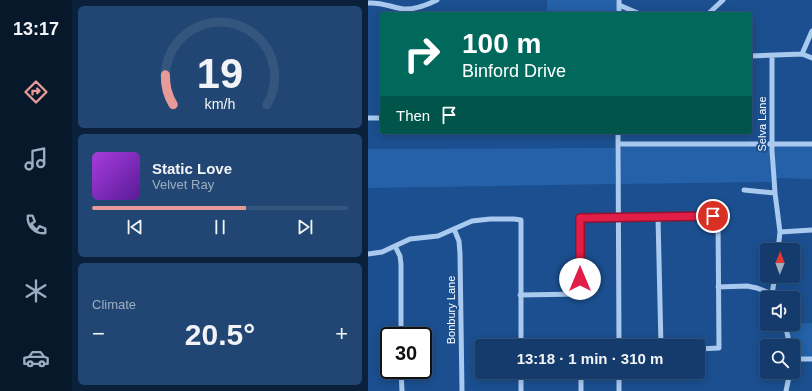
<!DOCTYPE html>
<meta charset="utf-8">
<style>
:root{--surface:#143b6b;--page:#214673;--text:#f1f3f6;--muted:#9dadc1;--line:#33557e;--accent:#e69b98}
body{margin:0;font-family:Helvetica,sans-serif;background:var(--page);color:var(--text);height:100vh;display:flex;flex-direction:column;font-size:15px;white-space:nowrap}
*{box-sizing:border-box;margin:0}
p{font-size:13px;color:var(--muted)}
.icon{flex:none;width:22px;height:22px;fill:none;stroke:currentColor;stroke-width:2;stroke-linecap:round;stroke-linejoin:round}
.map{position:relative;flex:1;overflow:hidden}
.drawer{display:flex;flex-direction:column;gap:6px;padding:6px;background:#0b203b;width:296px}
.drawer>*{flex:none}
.hud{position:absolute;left:12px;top:12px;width:372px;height:122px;border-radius:4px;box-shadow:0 2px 10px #0003,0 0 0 1px var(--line);background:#00695c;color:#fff;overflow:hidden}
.needle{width:26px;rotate:1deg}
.tools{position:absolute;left:392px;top:243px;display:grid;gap:8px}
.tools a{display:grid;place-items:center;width:40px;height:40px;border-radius:4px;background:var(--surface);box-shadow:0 2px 10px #0003,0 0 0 1px var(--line);font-size:20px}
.speed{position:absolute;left:12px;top:327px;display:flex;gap:8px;font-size:20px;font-weight:700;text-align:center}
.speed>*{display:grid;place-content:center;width:52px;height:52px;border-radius:50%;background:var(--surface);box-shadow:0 2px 10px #0003,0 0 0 1px var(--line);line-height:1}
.speed .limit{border:2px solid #111;border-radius:6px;background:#fff;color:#111}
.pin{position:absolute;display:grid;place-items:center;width:34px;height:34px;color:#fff;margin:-17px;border:2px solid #fff;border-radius:50%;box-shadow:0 1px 4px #0007}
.me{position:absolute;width:44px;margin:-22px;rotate:0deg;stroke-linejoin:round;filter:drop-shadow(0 0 3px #0008)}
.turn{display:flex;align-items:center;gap:14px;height:84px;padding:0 16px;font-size:18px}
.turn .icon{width:52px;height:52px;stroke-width:2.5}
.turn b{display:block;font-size:28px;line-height:34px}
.then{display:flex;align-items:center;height:38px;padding:0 16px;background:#0003;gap:8px;font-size:15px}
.big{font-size:30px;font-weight:700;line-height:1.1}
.drawer .tile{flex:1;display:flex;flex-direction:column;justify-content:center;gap:6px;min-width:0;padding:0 14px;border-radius:6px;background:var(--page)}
.drawer .dial{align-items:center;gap:0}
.dial svg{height:104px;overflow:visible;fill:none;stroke:var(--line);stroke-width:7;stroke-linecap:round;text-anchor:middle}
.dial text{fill:var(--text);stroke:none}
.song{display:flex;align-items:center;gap:12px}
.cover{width:48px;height:48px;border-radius:6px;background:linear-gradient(135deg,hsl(280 70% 55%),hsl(270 70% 35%))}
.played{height:4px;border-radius:2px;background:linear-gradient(90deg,var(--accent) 60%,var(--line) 60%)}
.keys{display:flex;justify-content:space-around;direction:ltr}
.heat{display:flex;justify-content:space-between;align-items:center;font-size:22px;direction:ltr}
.trip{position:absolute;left:107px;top:339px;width:230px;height:40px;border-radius:4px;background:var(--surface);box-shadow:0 2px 10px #0003,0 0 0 1px var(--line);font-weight:700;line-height:40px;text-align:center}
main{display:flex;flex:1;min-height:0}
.dock{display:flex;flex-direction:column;width:72px;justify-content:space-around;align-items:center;background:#08182b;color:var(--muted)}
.dock .icon{width:28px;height:28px}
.dock .active{color:var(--accent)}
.dock b{font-size:18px;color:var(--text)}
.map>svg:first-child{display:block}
</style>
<main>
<nav class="dock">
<b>13:17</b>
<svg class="icon active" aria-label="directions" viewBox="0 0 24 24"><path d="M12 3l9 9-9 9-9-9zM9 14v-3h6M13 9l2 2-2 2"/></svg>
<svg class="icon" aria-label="music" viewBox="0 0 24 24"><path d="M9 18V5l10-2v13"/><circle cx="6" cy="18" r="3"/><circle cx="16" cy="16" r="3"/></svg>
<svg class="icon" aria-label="phone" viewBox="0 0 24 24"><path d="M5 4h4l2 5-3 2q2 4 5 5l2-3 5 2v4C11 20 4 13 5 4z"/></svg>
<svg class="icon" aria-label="climate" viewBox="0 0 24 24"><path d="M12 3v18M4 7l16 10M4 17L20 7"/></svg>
<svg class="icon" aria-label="car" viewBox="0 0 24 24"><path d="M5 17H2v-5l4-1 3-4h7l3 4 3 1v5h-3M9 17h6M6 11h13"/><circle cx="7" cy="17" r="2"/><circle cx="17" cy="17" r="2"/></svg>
</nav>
<section class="drawer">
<div class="tile dial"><svg viewBox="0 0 100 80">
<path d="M14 69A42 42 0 1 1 86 69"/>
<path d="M14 69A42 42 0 0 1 8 46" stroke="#e69b98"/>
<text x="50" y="56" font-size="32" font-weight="700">19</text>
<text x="50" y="72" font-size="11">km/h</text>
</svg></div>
<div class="tile">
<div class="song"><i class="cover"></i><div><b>Static Love</b><p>Velvet Ray</p></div></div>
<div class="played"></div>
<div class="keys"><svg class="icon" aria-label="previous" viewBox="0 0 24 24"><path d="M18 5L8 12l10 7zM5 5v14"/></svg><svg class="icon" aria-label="pause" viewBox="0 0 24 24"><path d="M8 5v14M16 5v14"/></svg><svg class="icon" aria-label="next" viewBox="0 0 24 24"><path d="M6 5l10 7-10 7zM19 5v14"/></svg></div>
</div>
<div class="tile"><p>Climate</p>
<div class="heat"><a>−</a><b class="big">20.5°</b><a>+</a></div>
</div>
</section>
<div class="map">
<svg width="444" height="391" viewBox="0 0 444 391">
<rect width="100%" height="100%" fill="#1b4f8f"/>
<path fill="#2461a8" d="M179,0H248V14H179Z
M256,146H399L402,149L403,182L253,184V149L254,147Z
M407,146H444V179L408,178Z
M247,148V184L0,188V149Z
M444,323V357H429L426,355L420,324Z"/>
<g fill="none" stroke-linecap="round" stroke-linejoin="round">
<path stroke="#a9c9ee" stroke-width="5" d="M0,3C13,2 23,7 35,9C47,10 59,5 69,0
M251,5L272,14
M251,14V0
M340,14L355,0
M434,54L444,31
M382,56L434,54L444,58
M404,56V150L407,193L412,232L410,250
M0,118H14
M250,132L251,346
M250,144H444
M376,190L407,193
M290,217L293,346
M86,229L91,241L92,254L94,391
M412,232L444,230
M27,246L32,256L33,264V336
M0,254L14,252L42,239L70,236L104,221L122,219H146L153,220V346
M350,287L379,286L389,288L404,294
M152,295L212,294V219L345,216L350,218L351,348L330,349
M406,298L404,294L407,276
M417,324L422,346
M425,359H444
M33,370L34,391
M153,372V391
M213,372V391
M251,372V391
M418,391L422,372"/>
</g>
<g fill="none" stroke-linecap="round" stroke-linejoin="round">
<g stroke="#92132f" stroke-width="10">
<path id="route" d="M212,279V218L345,216"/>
</g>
<use href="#route" stroke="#e11d48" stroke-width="7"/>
</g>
<g text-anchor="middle" stroke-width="4" stroke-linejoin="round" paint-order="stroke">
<g font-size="11" fill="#fff" stroke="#1b4f8f">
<text transform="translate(394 124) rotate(-90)" y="4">Selva Lane</text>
<text transform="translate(83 310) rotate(-90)" y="4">Bonbury Lane</text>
</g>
</g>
</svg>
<div class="tools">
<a><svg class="needle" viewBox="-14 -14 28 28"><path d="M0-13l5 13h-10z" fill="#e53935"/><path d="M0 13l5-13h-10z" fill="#9dadc1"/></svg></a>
<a><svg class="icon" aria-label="sound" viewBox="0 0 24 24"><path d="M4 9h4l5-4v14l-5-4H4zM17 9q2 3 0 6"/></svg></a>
<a><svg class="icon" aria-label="search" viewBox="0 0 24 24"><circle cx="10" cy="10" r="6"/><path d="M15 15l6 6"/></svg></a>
</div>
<div class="speed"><div class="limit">30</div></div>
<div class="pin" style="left:345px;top:216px;background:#d93025"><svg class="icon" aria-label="arrive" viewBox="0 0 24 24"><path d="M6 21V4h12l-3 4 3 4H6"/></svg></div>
<svg class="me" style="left:212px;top:279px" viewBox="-20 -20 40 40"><circle r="19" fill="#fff"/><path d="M0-13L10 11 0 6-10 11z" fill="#e11d48"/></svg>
<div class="trip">13:18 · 1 min · 310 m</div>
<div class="hud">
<div class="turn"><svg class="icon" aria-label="right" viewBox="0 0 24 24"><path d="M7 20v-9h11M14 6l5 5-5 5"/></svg><div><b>100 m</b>Binford Drive</div></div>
<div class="then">Then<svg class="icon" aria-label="arrive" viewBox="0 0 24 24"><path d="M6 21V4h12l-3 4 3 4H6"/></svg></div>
</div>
</div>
</main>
